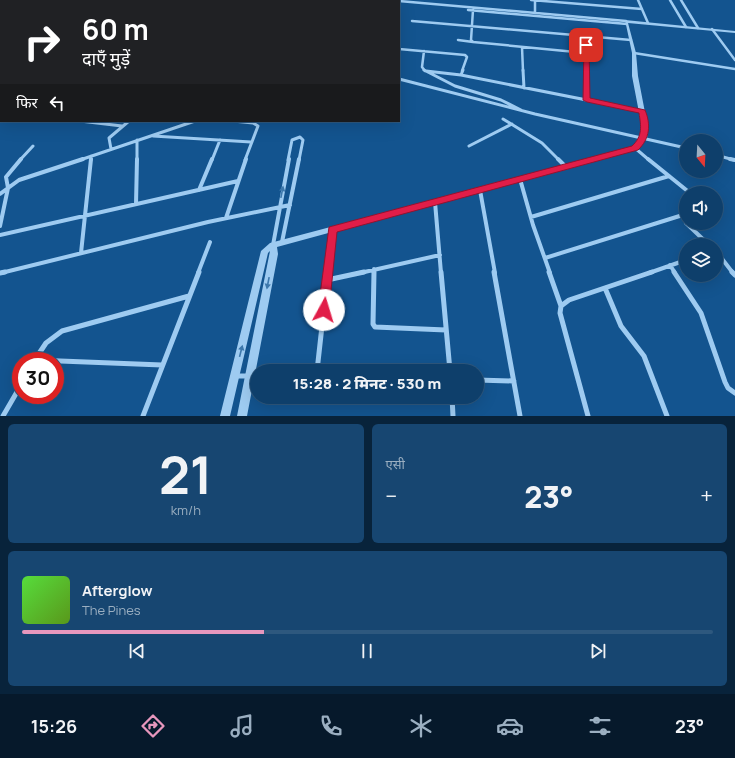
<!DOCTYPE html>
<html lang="hi">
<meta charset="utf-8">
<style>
:root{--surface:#0e3f6b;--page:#174671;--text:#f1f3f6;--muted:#9bafc1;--line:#2e587e;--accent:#e797bd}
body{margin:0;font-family:Manrope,"Noto Sans Devanagari",sans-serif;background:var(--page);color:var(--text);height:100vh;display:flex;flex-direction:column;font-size:15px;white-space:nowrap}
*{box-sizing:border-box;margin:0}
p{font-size:13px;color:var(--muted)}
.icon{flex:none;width:22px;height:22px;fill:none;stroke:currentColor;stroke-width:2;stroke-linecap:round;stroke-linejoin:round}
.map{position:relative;height:416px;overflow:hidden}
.panel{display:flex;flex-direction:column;gap:8px;padding:8px;background:#08233b;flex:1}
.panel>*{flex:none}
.banner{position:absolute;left:0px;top:0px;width:400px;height:122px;box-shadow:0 4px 16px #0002,0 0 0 1px var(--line);background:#202124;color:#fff;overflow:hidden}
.needle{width:26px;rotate:162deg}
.tools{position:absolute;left:679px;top:134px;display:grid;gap:8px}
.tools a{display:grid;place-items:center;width:44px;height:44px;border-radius:50%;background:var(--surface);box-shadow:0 4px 16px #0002,0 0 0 1px var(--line);font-size:20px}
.speed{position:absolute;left:12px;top:352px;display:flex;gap:8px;font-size:20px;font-weight:700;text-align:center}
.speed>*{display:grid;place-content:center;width:52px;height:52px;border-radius:50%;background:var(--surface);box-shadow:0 4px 16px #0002,0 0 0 1px var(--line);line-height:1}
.speed .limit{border:6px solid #d22;background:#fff;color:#111}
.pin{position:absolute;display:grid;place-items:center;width:34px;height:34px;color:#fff;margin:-17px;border-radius:8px;box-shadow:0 2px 6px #0006}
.me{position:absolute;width:44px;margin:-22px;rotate:6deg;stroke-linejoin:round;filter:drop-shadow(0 0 3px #0008)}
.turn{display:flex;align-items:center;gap:14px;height:84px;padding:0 16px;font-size:18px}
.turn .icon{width:52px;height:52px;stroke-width:2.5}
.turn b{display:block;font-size:28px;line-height:34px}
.then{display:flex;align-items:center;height:38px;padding:0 16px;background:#0003;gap:8px;font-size:15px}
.big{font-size:30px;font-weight:800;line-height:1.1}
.panel .widget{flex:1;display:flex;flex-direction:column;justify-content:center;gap:6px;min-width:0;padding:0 14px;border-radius:6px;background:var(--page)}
.panel .dial{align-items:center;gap:0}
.dial b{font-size:52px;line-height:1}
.song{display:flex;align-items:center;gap:12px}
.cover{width:48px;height:48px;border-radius:6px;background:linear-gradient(135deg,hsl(110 70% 55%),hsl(90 70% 35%))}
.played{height:4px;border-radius:2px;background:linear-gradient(90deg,var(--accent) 35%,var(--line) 35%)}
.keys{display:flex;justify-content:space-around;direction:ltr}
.heat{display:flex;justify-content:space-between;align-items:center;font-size:22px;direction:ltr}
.panel .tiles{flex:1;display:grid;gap:8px;grid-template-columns:1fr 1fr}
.widget:last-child{grid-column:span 2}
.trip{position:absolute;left:250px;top:364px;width:234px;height:40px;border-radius:20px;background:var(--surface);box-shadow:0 4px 16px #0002,0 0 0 1px var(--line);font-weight:800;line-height:40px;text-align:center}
.menu{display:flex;height:64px;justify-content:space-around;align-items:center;background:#06192b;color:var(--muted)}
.menu .icon{width:28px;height:28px}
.menu .active{color:var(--accent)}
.menu b{font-size:18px;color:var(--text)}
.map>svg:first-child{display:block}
</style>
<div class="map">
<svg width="735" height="416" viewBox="0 0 735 416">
<rect width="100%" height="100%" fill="#13548f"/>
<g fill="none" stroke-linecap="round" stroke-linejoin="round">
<path stroke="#9ecbf1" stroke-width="2.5" d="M381,0L394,1
M531,0L642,9
M535,0V13
M638,0L648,23
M670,0L686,27
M681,0L698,28
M399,1L626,21
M468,10L627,24
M473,10L471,40L473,42L586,53
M412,21L631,40
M712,29L735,60
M586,36L587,71
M458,40L473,42
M522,47L523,71
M399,49L465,55L467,57L462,71
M424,51L422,67L425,71
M634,53L735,69"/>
<path stroke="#9ecbf1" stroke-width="3" d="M424,70L455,86L501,100L521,110
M523,70L524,88
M587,70V100
M426,71L461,75L642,111
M461,75L463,70
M399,79L535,114L686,148
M503,119L542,143L559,160
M80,121L122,126
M233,121L253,123L258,126L245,160
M153,136L251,142
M469,146L512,124
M635,148L649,160
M111,149L109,138L129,121
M716,155L734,160
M20,160L33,146
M80,160L195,121
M91,160V156
M137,160V140
M212,160L220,140
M288,160L292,140L300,137L303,140L299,160"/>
<path stroke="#9ecbf1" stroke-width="4" d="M558,159L565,166
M648,159L690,193
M730,159L735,160
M520,179L533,225L550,273
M199,190L212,159
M480,190L495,273
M0,194L19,180L83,159
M435,202L441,273
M136,204L137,159
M531,217L669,176
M226,218L246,159
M686,223L709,245
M0,226L8,188L6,177L21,159
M0,235L238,181
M282,242L299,159
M273,245L289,159
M716,251L733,273
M81,253L91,159
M545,258L686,214
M670,265L675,273
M1,273L208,222L290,205
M198,273L210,242
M327,273L332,230
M360,273L440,255
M374,273V269
M649,273L686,260"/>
<path stroke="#9ecbf1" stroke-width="5" d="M374,272L373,324L375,327L446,330
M441,272L450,371
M494,272L520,416
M549,272L561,306
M674,272L701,313L725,382L728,388L735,393
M732,272L735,275
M0,273L5,272
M327,280L364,272
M605,288L621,326L644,356L667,416
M35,360L162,365
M34,361L46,343L62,331L189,296
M317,371L328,272
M235,376H257
M477,380L514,381
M452,397L453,416
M3,416L21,385
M143,416L199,272
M588,416L560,313L561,306L569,300L652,272"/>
<path fill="#9ecbf1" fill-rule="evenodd" d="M625,20L735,31V33L628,23L636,53L638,76L648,128L647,138L637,149L277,247L278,254L247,416H237L270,251L268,253L230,416H220L261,251L270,243L633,147L641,138L642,128L632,76V53Z"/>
</g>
<defs><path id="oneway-solid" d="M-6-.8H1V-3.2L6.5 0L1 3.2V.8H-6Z"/></defs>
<g fill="#3d78ac">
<use href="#oneway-solid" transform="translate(282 192) rotate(-79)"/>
<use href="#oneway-solid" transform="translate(268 283) rotate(101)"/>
<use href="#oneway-solid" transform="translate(241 351) rotate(-76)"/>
</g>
<path fill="#e11d48" stroke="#92132f" d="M584,43L589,45L590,98L645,110C651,124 650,139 638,150L337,232L329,310L327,314L324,315L320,314L318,310L329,227L632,146C643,136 641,126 639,113L587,102L583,100Z"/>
</svg>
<div class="tools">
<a><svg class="needle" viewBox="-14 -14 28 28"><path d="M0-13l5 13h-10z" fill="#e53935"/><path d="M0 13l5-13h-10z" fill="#9bafc1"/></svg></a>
<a><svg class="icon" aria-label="sound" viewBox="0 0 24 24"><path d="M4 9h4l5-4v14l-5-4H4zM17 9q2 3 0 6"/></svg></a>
<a><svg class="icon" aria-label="layers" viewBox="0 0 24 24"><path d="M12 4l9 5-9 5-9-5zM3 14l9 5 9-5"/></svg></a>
</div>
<div class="speed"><div class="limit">30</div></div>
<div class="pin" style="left:586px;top:45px;background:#d93025"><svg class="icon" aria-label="arrive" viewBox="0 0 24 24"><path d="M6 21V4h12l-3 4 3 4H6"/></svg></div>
<svg class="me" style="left:324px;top:310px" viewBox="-20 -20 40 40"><circle r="19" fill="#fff"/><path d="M0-13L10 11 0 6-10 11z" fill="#e11d48"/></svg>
<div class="trip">15:28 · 2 मिनट · 530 m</div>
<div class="banner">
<div class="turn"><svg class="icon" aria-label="right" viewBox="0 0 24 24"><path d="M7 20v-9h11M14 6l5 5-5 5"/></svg><div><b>60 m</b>दाएँ मुड़ें</div></div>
<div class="then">फिर<svg class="icon" aria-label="left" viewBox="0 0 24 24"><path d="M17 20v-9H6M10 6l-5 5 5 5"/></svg></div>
</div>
</div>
<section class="panel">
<div class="tiles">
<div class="widget dial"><b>21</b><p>km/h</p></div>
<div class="widget"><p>एसी</p>
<div class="heat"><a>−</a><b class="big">23°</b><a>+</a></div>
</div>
<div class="widget">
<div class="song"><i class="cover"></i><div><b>Afterglow</b><p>The Pines</p></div></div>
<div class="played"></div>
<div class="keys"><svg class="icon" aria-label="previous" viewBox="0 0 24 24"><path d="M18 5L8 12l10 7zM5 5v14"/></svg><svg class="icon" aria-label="pause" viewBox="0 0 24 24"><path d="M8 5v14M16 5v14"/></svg><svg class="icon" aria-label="next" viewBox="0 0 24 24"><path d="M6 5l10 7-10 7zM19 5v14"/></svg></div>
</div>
</div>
</section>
<nav class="menu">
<b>15:26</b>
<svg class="icon active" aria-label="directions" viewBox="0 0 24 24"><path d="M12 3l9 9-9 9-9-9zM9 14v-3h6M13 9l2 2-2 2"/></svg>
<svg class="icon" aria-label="music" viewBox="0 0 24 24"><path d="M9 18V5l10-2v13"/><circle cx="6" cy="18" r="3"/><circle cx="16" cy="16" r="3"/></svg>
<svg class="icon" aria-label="phone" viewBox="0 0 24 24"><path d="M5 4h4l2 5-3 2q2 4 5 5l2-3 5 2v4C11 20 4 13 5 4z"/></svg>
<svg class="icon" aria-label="climate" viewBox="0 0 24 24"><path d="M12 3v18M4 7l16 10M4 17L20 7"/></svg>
<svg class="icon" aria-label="car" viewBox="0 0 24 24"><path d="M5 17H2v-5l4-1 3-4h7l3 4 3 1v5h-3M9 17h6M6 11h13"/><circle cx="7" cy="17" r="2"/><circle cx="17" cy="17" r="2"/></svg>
<svg class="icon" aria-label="filters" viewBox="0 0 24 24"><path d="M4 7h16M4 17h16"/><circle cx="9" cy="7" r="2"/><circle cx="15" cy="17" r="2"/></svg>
<b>23°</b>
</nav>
